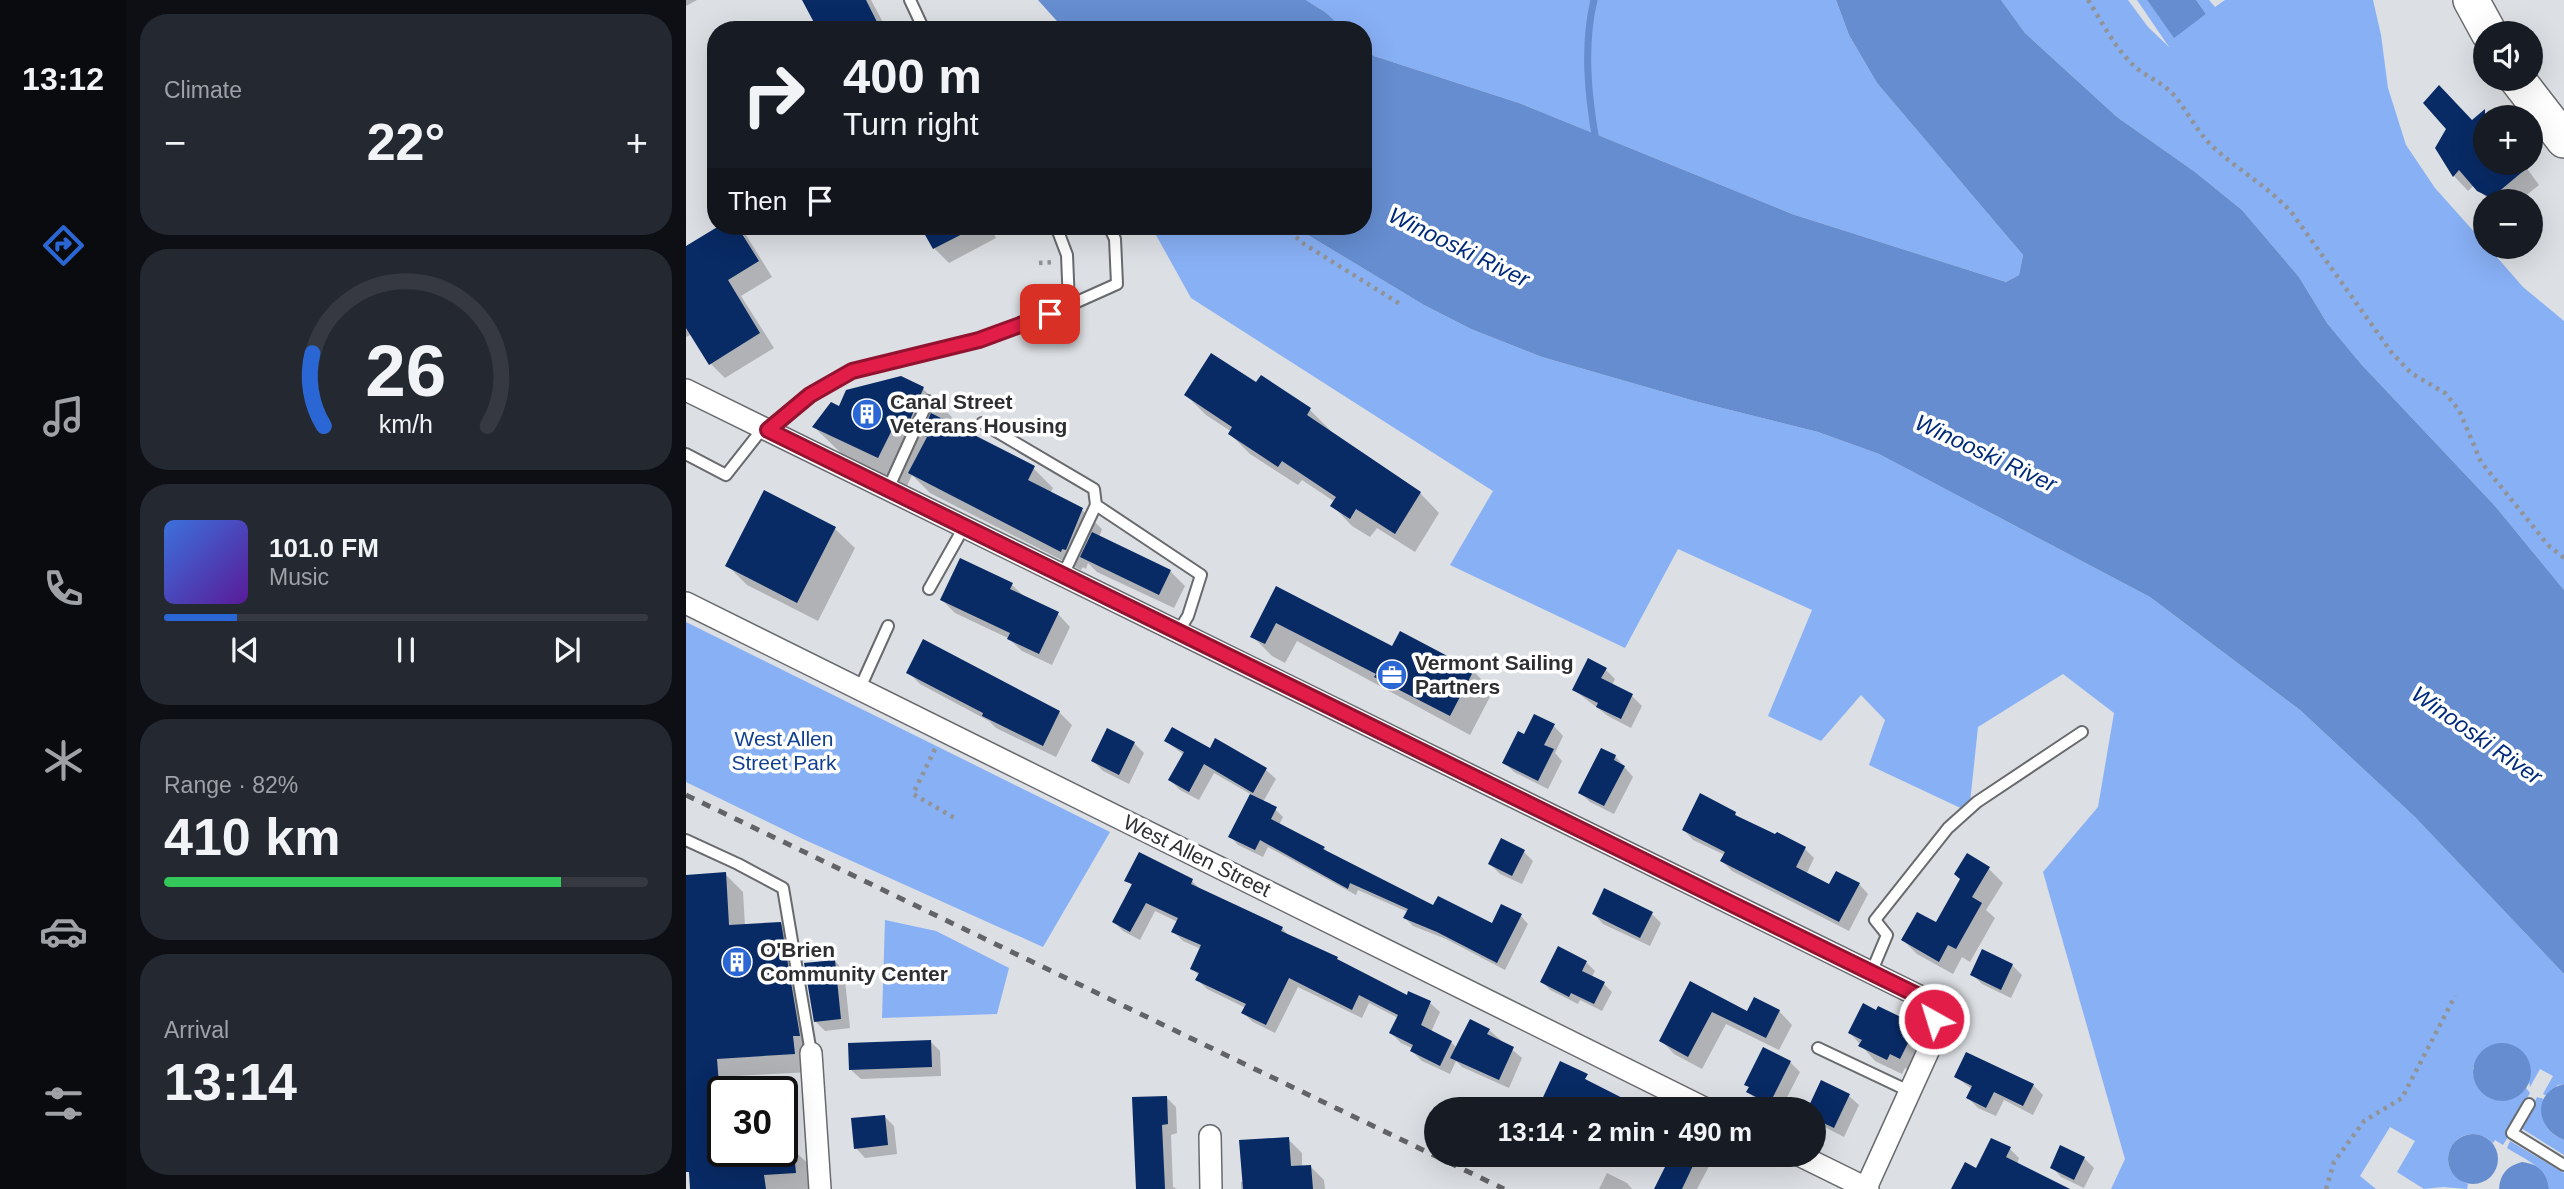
<!DOCTYPE html>
<meta charset="utf-8">
<style>
:root{--surface:#171b24;--page:#242831;--text:#f1f3f6;--muted:#9ea1a6;--line:#363941;--accent:#2a67d4}
body{margin:0;font-family:Arial,sans-serif;background:var(--page);color:var(--text);height:100vh;display:flex;flex-direction:column;font-size:26px;white-space:nowrap}
*{box-sizing:border-box;margin:0}
p{font-size:23px;color:var(--muted)}
.icon{flex:none;width:38px;height:38px;fill:none;stroke:currentColor;stroke-width:2;stroke-linecap:round;stroke-linejoin:round}
.map{position:relative;flex:1;overflow:hidden}
.drawer{display:flex;flex-direction:column;gap:14px;padding:14px;background:#0d0f14;width:560px}
.drawer>*{flex:none}
.hud{position:absolute;left:21px;top:21px;width:665px;height:214px;border-radius:28px;box-shadow:0 7px 28px #0002;background:#171b24;color:var(--text);overflow:hidden}
.controls{position:absolute;left:1787px;top:21px;display:grid;gap:14px}
.controls a{display:grid;place-items:center;width:70px;height:70px;border-radius:50%;background:var(--surface);box-shadow:0 7px 28px #0002;font-size:35px}
.speed{position:absolute;left:21px;top:1076px;display:flex;gap:14px;font-size:35px;font-weight:700;text-align:center}
.speed>*{display:grid;place-content:center;width:91px;height:91px;border-radius:50%;background:var(--surface);box-shadow:0 7px 28px #0002;line-height:1}
.speed .limit{border:4px solid #111;border-radius:10px;background:#fff;color:#111}
.pin{position:absolute;display:grid;place-items:center;width:60px;height:60px;color:#fff;margin:-30px;border-radius:14px;box-shadow:0 4px 10px #0006}
.me{position:absolute;width:77px;margin:-38px;rotate:321deg;stroke-linejoin:round;filter:drop-shadow(0 0 5px #0008)}
.turn{display:flex;align-items:center;gap:24px;height:147px;padding:0 21px;font-size:32px}
.turn .icon{width:91px;height:91px;stroke-width:2.5}
.turn b{display:block;font-size:49px;line-height:60px}
.then{display:flex;align-items:center;height:66px;padding:0 21px;background:#0003;gap:14px;font-size:26px}
.big{font-size:52px;font-weight:700;line-height:1.1}
.drawer .widget{flex:1;display:flex;flex-direction:column;justify-content:center;gap:10px;min-width:0;padding:0 24px;border-radius:28px;background:var(--page)}
.drawer .dial{align-items:center;gap:0}
.dial svg{height:182px;overflow:visible;fill:none;stroke:var(--line);stroke-width:7;stroke-linecap:round;text-anchor:middle}
.dial text{fill:var(--text);stroke:none}
.song{display:flex;align-items:center;gap:21px}
.cover{width:84px;height:84px;border-radius:10px;background:linear-gradient(135deg,hsl(220 70% 55%),hsl(270 70% 35%))}
.played{height:7px;border-radius:4px;background:linear-gradient(90deg,var(--accent) 15%,var(--line) 15%)}
.keys{display:flex;justify-content:space-around;direction:ltr}
.heat{display:flex;justify-content:space-between;align-items:center;font-size:38px;direction:ltr}
.charge{height:10px;border-radius:5px;background:linear-gradient(90deg,#34c759 82%,var(--line) 0)}
.trip{position:absolute;left:738px;top:1097px;width:402px;height:70px;border-radius:35px;background:var(--surface);box-shadow:0 7px 28px #0002;font-weight:700;line-height:70px;text-align:center}
main{display:flex;flex:1;min-height:0}
.tabs{display:flex;flex-direction:column;width:126px;justify-content:space-around;align-items:center;background:#090b0e;color:var(--muted)}
.tabs .icon{width:49px;height:49px}
.tabs .current{color:var(--accent)}
.tabs b{font-size:32px;color:var(--text)}
.map>svg:first-child{display:block}
</style>
<main>
<nav class="tabs">
<b>13:12</b>
<svg class="icon current" aria-label="directions" viewBox="0 0 24 24"><path d="M12 3l9 9-9 9-9-9zM9 14v-3h6M13 9l2 2-2 2"/></svg>
<svg class="icon" aria-label="music" viewBox="0 0 24 24"><path d="M9 18V5l10-2v13"/><circle cx="6" cy="18" r="3"/><circle cx="16" cy="16" r="3"/></svg>
<svg class="icon" aria-label="phone" viewBox="0 0 24 24"><path d="M5 4h4l2 5-3 2q2 4 5 5l2-3 5 2v4C11 20 4 13 5 4z"/></svg>
<svg class="icon" aria-label="climate" viewBox="0 0 24 24"><path d="M12 3v18M4 7l16 10M4 17L20 7"/></svg>
<svg class="icon" aria-label="car" viewBox="0 0 24 24"><path d="M5 17H2v-5l4-1 3-4h7l3 4 3 1v5h-3M9 17h6M6 11h13"/><circle cx="7" cy="17" r="2"/><circle cx="17" cy="17" r="2"/></svg>
<svg class="icon" aria-label="filters" viewBox="0 0 24 24"><path d="M4 7h16M4 17h16"/><circle cx="9" cy="7" r="2"/><circle cx="15" cy="17" r="2"/></svg>
</nav>
<section class="drawer">
<div class="widget"><p>Climate</p>
<div class="heat"><a>−</a><b class="big">22°</b><a>+</a></div>
</div>
<div class="widget dial"><svg viewBox="0 0 100 80">
<path d="M14 69A42 42 0 1 1 86 69"/>
<path d="M14 69A42 42 0 0 1 9 37" stroke="#2a67d4"/>
<text x="50" y="56" font-size="32" font-weight="700">26</text>
<text x="50" y="72" font-size="11">km/h</text>
</svg></div>
<div class="widget">
<div class="song"><i class="cover"></i><div><b>101.0 FM</b><p>Music</p></div></div>
<div class="played"></div>
<div class="keys"><svg class="icon" aria-label="previous" viewBox="0 0 24 24"><path d="M18 5L8 12l10 7zM5 5v14"/></svg><svg class="icon" aria-label="pause" viewBox="0 0 24 24"><path d="M8 5v14M16 5v14"/></svg><svg class="icon" aria-label="next" viewBox="0 0 24 24"><path d="M6 5l10 7-10 7zM19 5v14"/></svg></div>
</div>
<div class="widget"><p>Range · 82%</p><b class="big">410 km</b><div class="charge"></div></div>
<div class="widget"><p>Arrival</p><b class="big">13:14</b></div>
</section>
<div class="map">
<svg width="1878" height="1189" viewBox="0 0 1878 1189">
<rect width="100%" height="100%" fill="#dcdfe3"/>
<path fill="#88b0f5" d="M620,0H1150L1163,35L1191,83L1337,255L1333,275L1320,282L1106,214L833,103L688,56L677,47V30H659L639,12Z
M1315,0H1442L1462,27L1483,47L1451,0H1461L1488,37L1520,14L1510,0H1523L1529,7L1539,0H1687L1695,35L1702,88L1720,145L1749,188L1799,244V247H1802L1837,287L1878,321V590L1809,506L1675,364L1641,323L1613,277L1556,210L1509,172L1431,117L1339,33Z
M465,226H607L738,305L785,329L856,357L1012,402L1132,432L1193,454L1464,597L1614,710L1729,817L1878,974V1084L1872,1085L1861,1096L1857,1094L1867,1076L1854,1069L1844,1087L1843,1082L1787,1067C1786,1099 1818,1112 1840,1088L1844,1093L1820,1133L1822,1137L1817,1145L1809,1140L1807,1143C1774,1113 1739,1167 1782,1184L1781,1189L1757,1187L1738,1189L1711,1172L1729,1141L1704,1127L1674,1176L1690,1189H1425L1439,1159L1357,872L1412,807L1428,713L1377,674L1292,727L1283,812L1183,765L1199,720L1175,695L1135,741L1082,716L1126,610L992,549L939,648L764,565L807,491L505,298Z
M0,622L424,832L357,947L117,839L0,782Z
M199,920L250,931L323,968L311,1014L196,1018Z
M1851,1097L1858,1099C1852,1118 1860,1133 1878,1140V1155L1835,1128Z
M1824,1141L1878,1173V1189H1863C1861,1167 1838,1159 1821,1148Z"/>
<path fill="#658dd0" d="M352,0H620L639,12L659,30H379Z
M1150,0H1315L1339,33L1431,117L1509,172L1556,210L1613,277L1641,323L1675,364L1809,506L1878,590V974L1729,817L1614,710L1464,597L1193,454L1132,432L1012,402L856,357L785,329L738,305L607,226H677V47L688,56L833,103L1106,214L1320,282L1333,275L1337,255L1191,83L1163,35Z
M1461,0H1510L1520,14L1488,38Z
M1787 1072a29 29 0 1 1 58 0a29 29 0 1 1-58 0Z
M1878,1084V1140C1849,1129 1846,1092 1878,1084Z
M1762 1159a25 25 0 1 1 50 0a25 25 0 1 1-50 0Z
M1836,1162C1853,1164 1861,1173 1863,1189H1813C1814,1174 1821,1166 1836,1162Z"/>
<path fill="#0003" d="M0,0H11L0,6Z
M118,0H185L201,30H133Z
M1798,112L1804,117H1799V163H1837L1853,185L1833,201H1804L1788,185L1782,191L1768,176L1751,148Z
M36,226H52L60,235L86,277L55,296L88,348L39,378L24,363L6,334L0,337V248Z
M236,226H304L310,238L263,263L248,248Z
M571,385L624,410L644,430L643,431L734,493L753,513L729,552L691,528L684,537L666,526L647,506L649,502L616,480L612,485L564,454L544,434L546,432L520,415L500,395Z
M237,389L266,417L263,424L347,468L367,488L364,493L396,510L416,529L413,537L484,571L499,586L488,608L411,572L402,563L400,569L397,567L395,570L244,493L226,475L221,486L157,455L128,427L154,408Z
M79,492L149,529L169,548L132,621L61,585L41,565Z
M326,585L339,597L372,614L384,627L366,665L336,651L322,638L269,613L256,600Z
M591,588L707,648L787,671L807,691L784,735L611,641L599,663L586,656L566,636Z
M238,641L373,712L386,725L370,757L310,728L303,721L234,684L222,672Z
M919,669L929,679L926,685L946,696L956,706L945,728L922,716L888,690Z
M868,726L877,736L869,753L876,761L862,789L828,772L818,762L838,736Z
M530,740L580,770L590,779L577,802L589,809L597,817L593,825L638,848L643,854L748,907L807,925L835,916L842,924L819,970L760,939L727,926L719,918L722,912L672,890L670,895L582,847L577,857L552,845L545,837L566,795L528,773L513,800L494,790L484,780L498,755L480,741L524,751Z
M448,743L458,753L443,784L417,771L407,761Z
M929,756L947,777L928,814L904,802L894,793Z
M1049,814L1055,820L1119,849L1128,858L1120,875L1144,887L1173,884L1182,894L1163,931L1046,871L1036,861L1039,855L1007,840L998,830Z
M838,852L847,861L836,884L814,874L804,864Z
M1282,855L1303,869L1317,883L1300,910L1309,918L1284,962L1276,957L1267,974L1231,954L1217,940L1250,925L1276,880Z
M39,874L57,892L59,926L94,923L112,942L131,1053L126,1072L48,1076L49,1092H37V1152H96V1106L103,1113L106,1149L126,1167L127,1189H6L5,1175L1,1171L0,877Z
M440,880L506,881L516,891L596,928L604,937L722,997L744,1003L754,1012L745,1032L765,1042L771,1048L803,1030L836,1058L823,1088L776,1067L770,1061L764,1074L736,1061L726,1051L728,1049L715,1043L705,1033L712,1018L683,1003L676,1018L612,987L589,1033L567,1022L557,1013L560,1008L521,989L512,980L513,976L506,968L515,949L497,941L487,931L492,922L469,911L454,940L437,931L428,922L447,886Z
M908,914H966L975,923L964,946L917,924Z
M1297,951L1326,965L1336,975L1325,998L1296,984L1286,974Z
M149,961L158,971L164,1028L139,1031L129,1021Z
M900,962L909,971L905,978L918,984L926,992L916,1011L894,1000L892,1004L864,990L856,981Z
M1005,984L1062,1014L1093,1011L1106,1025L1093,1050L1040,1024L1016,1069L988,1054L975,1040Z
M1191,1012L1218,1020L1243,1046L1229,1073L1219,1068L1216,1074L1189,1061L1164,1033Z
M244,1041L254,1051L255,1076L175,1079L165,1070Z
M1104,1062L1114,1072L1096,1107L1093,1106L1088,1110L1072,1101L1062,1092L1064,1088L1061,1085Z
M1270,1077L1347,1085L1357,1095L1347,1115L1318,1100L1310,1116L1292,1108L1282,1098L1287,1090Z
M1135,1082L1163,1096L1173,1105L1158,1137L1129,1122V1110Z
M480,1097L490,1107L491,1133L485,1135L487,1187L491,1189H451Z
M198,1116L208,1126L211,1154L179,1158L170,1148Z
M602,1139L616,1153V1167H625L638,1180L639,1189H555V1182H558Z
M1324,1149L1333,1158L1331,1164L1373,1189H1272L1291,1170Z
M980,1155H1029L1011,1189H970L985,1160Z
M1398,1158L1408,1168L1398,1188L1375,1177L1366,1167Z
M921,1173L941,1183L946,1189H913Z"/>
<g fill="none" stroke-linecap="round" stroke-linejoin="round">
<path stroke="#658dd0" stroke-width="7" d="M908,0C897,46 902,95 910,141"/>
</g>
<path fill="#082a65" d="M116,0H180L195,30H132Z
M1753,85L1786,120L1799,109V163H1847L1805,198L1791,191L1773,170L1767,177L1749,148L1760,129L1737,103Z
M33,226H51L73,261L42,280L74,333L23,365L0,328V246Z
M234,226H292L247,249Z
M525,353L570,382L575,375L625,408L621,415L735,492L709,534L670,509L664,519L644,506L650,497L596,461L592,467L542,434L546,427L498,395Z
M215,376L238,387L221,427L210,422L192,458L126,427L145,402L153,406L160,390Z
M245,413L349,466L342,480L397,508L380,550L376,549L375,552L222,473L241,437L235,435Z
M78,490L150,527L111,603L39,566Z
M406,532L485,570L473,595L394,557Z
M274,558L327,583L324,589L373,612L353,654L321,639L324,633L254,600Z
M590,586L706,646L714,631L788,670L764,716L688,677L690,674L590,623L579,644L564,637Z
M237,639L374,711L357,746L296,716L297,713L220,673Z
M902,658L921,668L915,678L947,694L935,719L910,707L912,703L886,690Z
M848,714L869,724L858,745L868,749L852,781L816,763L832,731L838,734Z
M486,727L524,748L529,738L581,768L567,793L518,764L503,792L482,780L498,752L478,741Z
M421,728L449,742L433,775L405,761Z
M915,748L930,755L928,760L939,766L918,806L892,793Z
M1014,793L1050,812L1049,815L1089,834L1091,832L1120,847L1110,867L1143,884L1150,871L1174,883L1153,922L1034,861L1039,852L996,830Z
M564,794L591,807L585,819L639,847L637,849L747,905L752,896L806,923L815,904L836,914L811,963L751,932L717,918L722,909L664,883L662,889L574,840L569,850L542,837Z
M815,838L839,850L826,876L802,864Z
M453,852L507,879L505,884L597,927L595,931L652,957L651,959L721,995L722,991L745,1001L735,1025L766,1041L754,1066L724,1051L727,1045L703,1033L712,1015L673,995L666,1010L603,978L580,1025L555,1013L560,1004L509,980L513,973L504,969L515,945L485,932L492,918L460,903L444,932L426,922L446,884L438,881Z
M1281,853L1304,867L1286,897L1296,903L1270,949L1262,945L1253,962L1215,940L1231,912L1250,922L1274,879L1268,874Z
M40,872L43,925L95,922L114,1036H107L109,1054L31,1059L34,1097H37V1152H108L110,1173L78,1175L80,1189H4L3,1172H0V875Z
M918,888L967,912L954,938L906,914Z
M872,946L901,961L896,971L919,982L908,1004L885,993L883,997L854,982Z
M1296,949L1327,964L1315,990L1284,975Z
M149,960L155,1019L128,1022L118,963Z
M1004,981L1061,1011L1068,997L1094,1010L1080,1038L1026,1012L1002,1057L973,1041Z
M1177,1003L1190,1010L1192,1006L1219,1019L1217,1023L1229,1029L1214,1059L1204,1054L1201,1060L1172,1046L1176,1040L1162,1033Z
M784,1019L804,1029L801,1034L828,1047L813,1080L764,1058Z
M245,1040L246,1067L163,1070L162,1043Z
M1077,1047L1105,1061L1086,1099L1083,1097L1080,1102L1060,1092L1063,1087L1058,1085Z
M1280,1052L1348,1084L1337,1106L1308,1092L1300,1108L1280,1098L1286,1086L1268,1077Z
M874,1061L902,1074L899,1079L960,1110H851Z
M1135,1080L1164,1094L1148,1128L1129,1119V1110H1121Z
M481,1096L482,1124L476,1125L479,1189H450L446,1097Z
M199,1115L202,1145L168,1149L165,1118Z
M603,1137L605,1166L625,1165L627,1189H557L553,1140Z
M1305,1138L1325,1147L1320,1157L1384,1189H1265L1279,1162L1290,1168Z
M1374,1145L1399,1157L1388,1180L1364,1168Z
M985,1155H1012L996,1189H968Z"/>
<g fill="none" stroke-linecap="round" stroke-linejoin="round">
<g stroke="#686a6e" stroke-width="14">
<path id="lane" d="M224,0L238,30
M370,226L381,255L383,305
M296,423L408,489L410,505
M82,430L124,395L166,371L266,347L319,331L346,322L431,284L429,239L423,226
M0,454L40,475L77,428
M202,489L242,401
M377,575L410,505L515,575L502,616L492,632
M243,589L278,527
M174,688L202,626
M0,840L52,864L97,888L125,1053
M1185,973L1201,935L1189,920L1262,828L1291,802L1396,732
M1132,1048L1225,1092
M1843,1104L1826,1133L1878,1165"/>
</g>
<g stroke="#686a6e" stroke-width="24">
<path id="street" d="M0,390L1239,999C1250,1015 1250,1028 1245,1045L1180,1188
M0,603L1022,1110
M125,1053L134,1189
M524,1136L525,1189
M1113,1155L1182,1189"/>
</g>
<g stroke="#686a6e" stroke-width="38">
<path id="primary" d="M1785,0L1803,33
M1831,79L1878,140"/>
</g>
<path stroke="#919396" stroke-width="4.5" stroke-dasharray="3.5 5" stroke-linecap="butt" d="M1402,0C1417,23 1431,53 1453,70C1465,79 1478,84 1488,95C1502,112 1511,132 1527,147C1553,171 1583,187 1606,213L1706,353L1725,373L1759,393L1773,410L1795,462L1862,545L1878,558
M597,226L618,244L714,304
M204,233L217,226
M353,263L367,262
M249,749L227,794L272,820
M1640,1189L1648,1162L1678,1121L1716,1098L1769,996"/>
<use href="#lane" stroke="#fff" stroke-width="10"/>
<use href="#street" stroke="#fff" stroke-width="21"/>
<use href="#primary" stroke="#fff" stroke-width="35"/>
<path stroke="#616366" stroke-width="5" stroke-dasharray="9 9" stroke-linecap="butt" d="M0,795L818,1189"/>
</g>
<g fill="none" stroke-linecap="round" stroke-linejoin="round">
<g stroke="#92132f" stroke-width="18">
<path id="route" d="M364,314L293,340L166,371L124,395L82,430L1239,999L1246,1009L1248,1019"/>
</g>
<use href="#route" stroke="#e11d48" stroke-width="12"/>
</g>
<defs>
<g id="building-disc" transform="scale(1.575)"><circle r="9.5" fill="#2a67d4" stroke="#fff"/><path d="M-4-6H4V6H1V3H-1V6H-4ZM-2.5-4.3h1.7v1.8h-1.7ZM.8-4.3h1.7v1.8H.8ZM-2.5-1h1.7V.8h-1.7ZM.8-1h1.7V.8H.8Z" fill="#fff"/></g>
<g id="office-disc" transform="scale(1.575)"><circle r="9.5" fill="#2a67d4" stroke="#fff"/><path d="M-6-3h4V-5.5h4V-3h4V5H-6ZM-1-4.5V-3h2v-1.5ZM-6 0V1H6V0Z" fill="#fff"/></g>
</defs>
<g fill-rule="evenodd">
<use href="#building-disc" x="181" y="414"/>
<use href="#office-disc" x="706" y="675"/>
<use href="#building-disc" x="51" y="962"/>
</g>
<g text-anchor="middle" stroke-width="7" stroke-linejoin="round" paint-order="stroke">
<g font-size="21" font-weight="bold" fill="#2e2f31" stroke="#fff" text-anchor="start">
<text x="204" y="409">Canal Street<tspan x="204" dy="24">Veterans Housing</tspan></text>
<text x="729" y="670">Vermont Sailing<tspan x="729" dy="24">Partners</tspan></text>
<text x="74" y="957">O'Brien<tspan x="74" dy="24">Community Center</tspan></text>
</g>
<g font-size="21" fill="#124090" stroke="#fff">
<text x="98" y="746">West Allen<tspan x="98" dy="24">Street Park</tspan></text>
</g>
<g font-size="21" fill="#2e2f31" stroke="#fff">
<text transform="translate(511 856) rotate(26)" y="7">West Allen Street</text>
</g>
<g font-size="23" font-style="italic" fill="#002b7a" stroke="#fff">
<text transform="translate(773 247) rotate(26)" y="8">Winooski River</text>
<text transform="translate(1300 453) rotate(25)" y="8">Winooski River</text>
<text transform="translate(1791 735) rotate(35)" y="8">Winooski River</text>
</g>
</g>
</svg>
<div class="controls">
<a><svg class="icon" aria-label="sound" viewBox="0 0 24 24"><path d="M4 9h4l5-4v14l-5-4H4zM17 9q2 3 0 6"/></svg></a>
<a>+</a>
<a>−</a>
</div>
<div class="speed"><div class="limit">30</div></div>
<div class="pin" style="left:364px;top:314px;background:#d93025"><svg class="icon" aria-label="arrive" viewBox="0 0 24 24"><path d="M6 21V4h12l-3 4 3 4H6"/></svg></div>
<svg class="me" style="left:1248px;top:1019px" viewBox="-20 -20 40 40"><circle r="17" fill="#e11d48" stroke="#fff" stroke-width="3"/><path d="M0-11L8 9 0 5-8 9z" fill="#fff"/></svg>
<div class="trip">13:14 · 2 min · 490 m</div>
<div class="hud">
<div class="turn"><svg class="icon" aria-label="right" viewBox="0 0 24 24"><path d="M7 20v-9h11M14 6l5 5-5 5"/></svg><div><b>400 m</b>Turn right</div></div>
<div class="then">Then<svg class="icon" aria-label="arrive" viewBox="0 0 24 24"><path d="M6 21V4h12l-3 4 3 4H6"/></svg></div>
</div>
</div>
</main>
